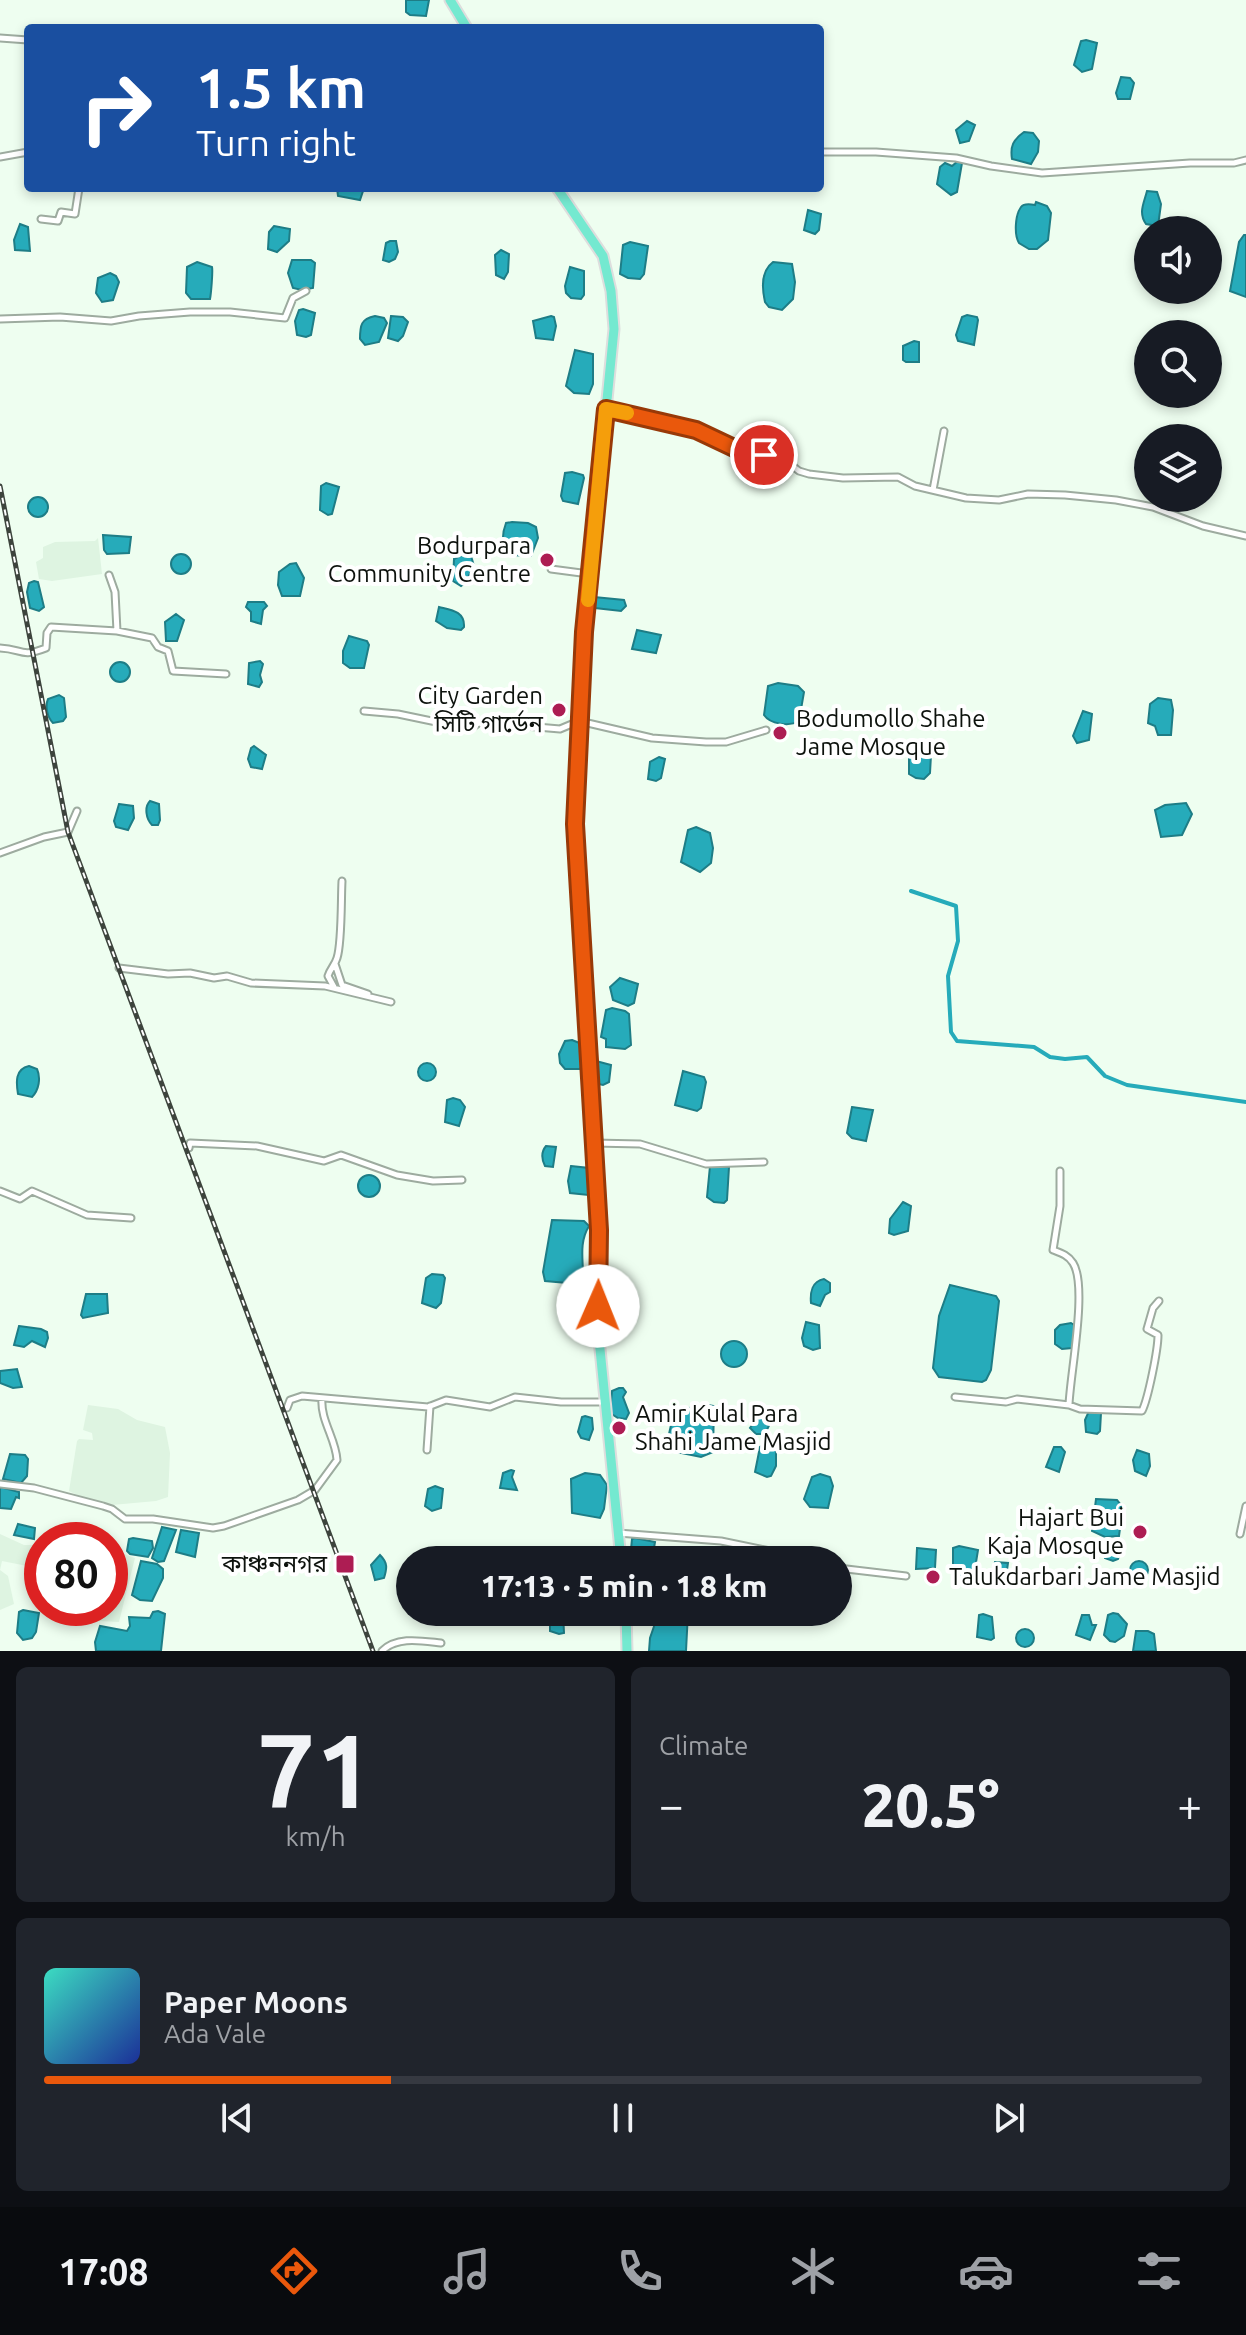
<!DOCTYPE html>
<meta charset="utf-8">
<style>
:root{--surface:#171b24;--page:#20242c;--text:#f1f3f6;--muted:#9ea1a6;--line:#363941;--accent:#ea580c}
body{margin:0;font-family:Ubuntu,"Noto Sans Bengali",sans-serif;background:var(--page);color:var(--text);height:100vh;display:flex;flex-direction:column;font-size:30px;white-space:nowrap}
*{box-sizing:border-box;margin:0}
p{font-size:26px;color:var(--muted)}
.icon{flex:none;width:44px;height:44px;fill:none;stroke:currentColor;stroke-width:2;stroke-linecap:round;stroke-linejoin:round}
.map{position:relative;height:1651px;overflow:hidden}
.sheet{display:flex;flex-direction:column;gap:16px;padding:16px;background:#0d0f14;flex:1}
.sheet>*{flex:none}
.hud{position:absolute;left:24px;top:24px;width:800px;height:168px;border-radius:8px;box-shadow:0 4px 12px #0003;background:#1a4fa0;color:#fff;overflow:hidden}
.fabs{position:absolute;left:1134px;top:216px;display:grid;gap:16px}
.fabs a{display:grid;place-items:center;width:88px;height:88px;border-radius:50%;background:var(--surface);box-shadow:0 4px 12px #0003;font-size:40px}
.speed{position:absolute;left:24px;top:1522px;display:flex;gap:16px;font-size:40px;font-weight:700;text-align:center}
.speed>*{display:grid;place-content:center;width:104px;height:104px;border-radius:50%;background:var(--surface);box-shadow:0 4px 12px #0003;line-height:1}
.speed .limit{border:12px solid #d22;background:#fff;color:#111}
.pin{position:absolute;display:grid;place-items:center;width:68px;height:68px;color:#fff;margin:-34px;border:4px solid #fff;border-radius:50%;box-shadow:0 2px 8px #0007}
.me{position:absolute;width:88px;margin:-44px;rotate:1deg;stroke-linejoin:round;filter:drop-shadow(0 0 6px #0008)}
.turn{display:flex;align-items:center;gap:28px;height:168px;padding:0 40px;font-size:36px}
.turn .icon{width:104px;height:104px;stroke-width:2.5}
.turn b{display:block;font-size:56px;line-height:68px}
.big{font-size:60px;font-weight:800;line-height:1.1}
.sheet .card{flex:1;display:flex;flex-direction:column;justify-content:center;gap:12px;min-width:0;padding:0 28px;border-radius:12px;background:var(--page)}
.sheet .dial{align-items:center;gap:0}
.dial b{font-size:104px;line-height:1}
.song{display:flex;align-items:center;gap:24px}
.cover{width:96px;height:96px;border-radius:12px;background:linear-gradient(135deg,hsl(170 70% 55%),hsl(230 70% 35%))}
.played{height:8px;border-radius:4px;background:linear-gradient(90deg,var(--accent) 30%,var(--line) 30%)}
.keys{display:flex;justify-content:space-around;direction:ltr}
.heat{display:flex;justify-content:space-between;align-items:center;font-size:44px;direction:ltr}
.sheet .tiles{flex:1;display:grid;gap:16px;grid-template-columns:1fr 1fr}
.card:last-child{grid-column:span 2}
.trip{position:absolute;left:396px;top:1546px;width:456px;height:80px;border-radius:40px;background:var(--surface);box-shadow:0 4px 12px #0003;font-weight:800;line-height:80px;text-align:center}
.tab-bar{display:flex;height:128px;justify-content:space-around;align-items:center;background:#090b0e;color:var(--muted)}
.tab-bar .icon{width:56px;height:56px}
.tab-bar .active{color:var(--accent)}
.tab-bar b{font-size:36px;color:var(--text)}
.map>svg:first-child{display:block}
</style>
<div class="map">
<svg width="1246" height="1651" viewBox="0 0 1246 1651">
<rect width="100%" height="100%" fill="#eefef0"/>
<path fill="#def4e1" d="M98,538L102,574L52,581L39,579L36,562L43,558V547L55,542L95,541Z
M88,1405L118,1409L137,1420L165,1427L170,1453L168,1497L156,1501L112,1505L83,1498L69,1491L77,1441L79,1439L93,1440L92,1433L83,1430Z
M72,1528L86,1533V1540H61L64,1530Z
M0,1534L24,1545H36L32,1567L2,1561L0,1570L8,1576L14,1604L0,1610Z
M110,1549L135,1558L119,1622L80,1620L72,1615L73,1608H110Z"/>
<path fill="#26abba" stroke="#1e7d86" stroke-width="2" d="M406,0H429L426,16L410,15L406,12Z
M1086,40L1097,43L1092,69L1082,72L1074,65L1081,41Z
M1121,77L1130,78L1134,83L1130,99H1118L1116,93Z
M967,121L975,125L969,141L960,143L956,130Z
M1024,132L1033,133L1039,141L1038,152L1031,164L1012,159C1010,146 1013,140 1024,132Z
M958,161L962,163L957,192L951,195L937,184L940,167L945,163L952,166Z
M337,188H364L360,200L338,196Z
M1147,191L1157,192L1161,204L1158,226L1146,224C1138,213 1144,203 1147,191Z
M1036,202L1047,206L1051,213L1048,240L1037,249H1029L1019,243C1014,235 1015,215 1021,207C1024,203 1030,204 1035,205Z
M808,210L821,214L819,230L815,234L804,230Z
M20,224L28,227L30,251L15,250L14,240Z
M274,226L290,229L289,241L277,252L268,249L269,232Z
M1244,235H1246V297L1230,291L1239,242Z
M390,241H396L398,252L395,259L389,262L383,260L386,243Z
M630,242L648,246L644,274L640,279L628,278L620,274L623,245Z
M501,250L509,254L508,272L504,279L496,275L495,255Z
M292,260H311L315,263L313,288L302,290L293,288L288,273Z
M197,262L212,267C213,271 211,294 210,299H191L186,293L187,267Z
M773,262L792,264L795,282L793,299L782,310L769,307L765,302C762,289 761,271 773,262Z
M570,267L584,271V295L581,299L571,298L566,293L565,286Z
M110,273L116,276L119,282L113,300L102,302L96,293L98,278Z
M303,309L315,313L311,335L306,337L297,335L295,321L299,310Z
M967,315L977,317L978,320L974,345L958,341L956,335L962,317Z
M375,316L384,318L387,323L379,342L365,345L360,339C360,325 361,319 375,316Z
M391,316L403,317L408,322L403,336L398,341L388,338Z
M551,316L554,317L556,326L553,340L536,338L533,321Z
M914,341L919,342V362H906L903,360V346Z
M575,350L593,354V384L589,394L574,393L566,386Z
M572,472L583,475L584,478L578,504L563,501L561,496L565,473Z
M326,483L339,487L332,514L328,515L320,510L321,486Z
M28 507a10 10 0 1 1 20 0a10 10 0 1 1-20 0Z
M512,522L528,523L536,527L538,538L531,556L507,555C501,547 502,533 506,523Z
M103,535L131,537L129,553L107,554L104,550Z
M171 564a10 10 0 1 1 20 0a10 10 0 1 1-20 0Z
M462,555L471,556L474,566L465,583L461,586L453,581L454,559Z
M296,563L304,578L300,596H282L278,585L279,572L290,564Z
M34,581L38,582L44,607L39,611L30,608L27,592L29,583Z
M594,597L624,600L626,606L621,611L595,608L591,602Z
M248,602H264L267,606L263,610L261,624L251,621V612L246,607Z
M439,607C451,610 465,611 464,627L461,630L447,628L436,621Z
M176,614L184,620L177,641H166L165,622Z
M637,630L661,635L656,653L632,649Z
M349,636L367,641L369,645L364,668H350L343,663V651Z
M260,661L263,664L260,675L262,682L259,687L248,684L249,663Z
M110 672a10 10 0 1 1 20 0a10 10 0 1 1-20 0Z
M778,683L798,686L804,692L799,721C789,727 770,724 764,715L768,686Z
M59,695L64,698L66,717L63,721L53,723C47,717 45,706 48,699Z
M1158,698L1171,700L1173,710L1171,735H1158L1155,726L1148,723L1150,704Z
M1083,711L1092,714L1089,740L1077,743L1073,736Z
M254,746L266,755L262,769L251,767L248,759L251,748Z
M912,748L920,749L931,755L930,773L924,779L916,778L909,774V751Z
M659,757L665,759L661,778L656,781L648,779L650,762Z
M150,801L159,804L160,820L158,825H152C146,819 144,807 150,801Z
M1186,803L1192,814L1182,835L1161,837L1155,810L1165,805Z
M119,804L133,806L134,818L128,830L116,827L114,821Z
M696,827L710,833L713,848L711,863L700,872L681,862L688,830Z
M620,978L638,984L634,1003L628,1006L613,1000L610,987Z
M612,1008L625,1011L629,1014L631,1045L625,1049L606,1047V1039L601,1037L606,1010Z
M572,1040L582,1044L583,1063L580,1069H565L560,1063L559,1054L565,1041Z
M596,1061L611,1065L609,1082L603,1085L594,1083V1063Z
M418 1072a9 9 0 1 1 18 0a9 9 0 1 1-18 0Z
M29,1066L37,1069C41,1078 39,1090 32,1097L18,1094C16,1082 15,1069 29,1066Z
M683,1071L704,1077L706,1082L701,1108L697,1111L675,1105Z
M453,1098L460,1100L465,1107L459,1126L445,1122L447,1100Z
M852,1107L873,1110L866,1141L852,1138L847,1133Z
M546,1146L556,1147L553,1167L545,1166C541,1158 541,1152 546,1146Z
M571,1166L589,1168L588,1195L570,1193L568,1181Z
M710,1166L729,1167L727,1200L724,1203L714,1202L707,1197Z
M358 1186a11 11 0 1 1 22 0a11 11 0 1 1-22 0Z
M903,1202L911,1206L908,1231L894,1235L889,1233L890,1219Z
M552,1220L584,1221L589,1226C578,1244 584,1262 583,1282L579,1284L545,1281L543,1272Z
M432,1274L443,1275L445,1278L441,1303L436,1308L422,1303L426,1278Z
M824,1279L830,1283V1292L825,1295L820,1306L811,1303C810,1293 812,1281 824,1279Z
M950,1285L996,1296L999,1301L991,1370L986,1380L982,1382L939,1377L933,1368L939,1316Z
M86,1294H107L108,1313L83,1318L81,1315Z
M806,1322L819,1325L820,1348L813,1350L804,1346L802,1338Z
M1071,1323L1076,1326L1072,1348L1062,1349L1055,1344V1330L1060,1325Z
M19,1326L41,1329L47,1332L48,1338L45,1347L32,1341L24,1347L14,1345Z
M721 1354a13 13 0 1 1 26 0a13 13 0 1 1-26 0Z
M17,1369L22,1387L13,1388L0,1383V1371Z
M619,1388H623L626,1392L623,1397L629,1413L626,1419L618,1418L610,1413L612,1391Z
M702,1404L714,1406L713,1452L701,1457L672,1451L667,1443L675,1407L691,1408Z
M764,1411L774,1415L765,1434H756L750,1428L755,1421V1412Z
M1089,1411L1101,1413L1100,1431L1097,1434L1086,1432L1085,1420Z
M585,1416L592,1418L593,1429L589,1440L581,1438L578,1432L582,1417Z
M765,1444L776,1449V1466L771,1476L767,1477L755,1472L760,1447Z
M1054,1447H1061L1065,1452L1059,1472L1046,1467Z
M1137,1450L1149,1454L1150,1466L1146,1476L1135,1471L1133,1460Z
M10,1454L25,1455L28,1459L27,1476L21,1483L3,1479Z
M511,1470L514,1471L512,1477L517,1490L500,1488L503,1473Z
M585,1473L600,1475L607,1485L604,1509L600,1518L572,1513L571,1479Z
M820,1474L830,1477L833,1486L828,1508L810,1507L804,1499L812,1477Z
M435,1486L443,1489L441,1508L432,1511L425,1506L428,1489Z
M0,1487L19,1492V1498L16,1497L11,1509L0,1508Z
M1096,1499L1117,1500L1121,1505V1521L1119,1536L1105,1537L1092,1531Z
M18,1524L35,1528L34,1539L14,1535Z
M162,1527L176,1530L164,1561L158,1562L152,1558Z
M181,1530L199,1533L195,1557L176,1552Z
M133,1538L152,1541L153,1548L148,1557L130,1554L127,1551L129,1539Z
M635,1538L655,1542L652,1560H630L632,1539Z
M1104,1543L1118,1544L1121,1550L1118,1559L1113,1561L1105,1558V1549L1102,1548Z
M959,1546L978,1550L973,1581H965L953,1577V1548Z
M917,1548L936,1550L935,1568L916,1569Z
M380,1555C388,1563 387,1568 384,1578L375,1580L371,1565Z
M1130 1570a9 9 0 1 1 18 0a9 9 0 1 1-18 0Z
M141,1561L157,1564L163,1569V1578L152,1601L140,1600L132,1595Z
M995,1562L1008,1563L1005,1584L990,1581Z
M23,1610L39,1613L36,1632L32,1638L23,1640L17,1633L19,1612Z
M158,1611L165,1614L161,1651H96L95,1642L100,1626L127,1631L130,1626L129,1617L150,1618L153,1612Z
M550,1612H563L564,1633L559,1634L550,1631Z
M659,1612H688L686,1651H649L650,1638Z
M1113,1613L1118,1614L1127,1624L1124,1636L1115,1642L1110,1641L1104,1635L1108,1615Z
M983,1614L992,1617L994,1638L991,1640L977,1637L979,1615Z
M1082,1615H1089L1092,1625H1096L1090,1640L1076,1635Z
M1016 1638a9 9 0 1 1 18 0a9 9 0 1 1-18 0Z
M1136,1631H1148L1154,1634L1156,1651H1133Z"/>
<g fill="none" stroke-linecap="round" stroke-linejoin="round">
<path stroke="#26abba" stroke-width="4" d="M911,891L956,906L958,941L948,976L951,1032L957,1041L1034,1047L1050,1057L1065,1059L1087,1057L1105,1076L1127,1085L1246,1102"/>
<g stroke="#9dab9f" stroke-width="9">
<path id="minor" d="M0,38L28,40
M820,152H876L956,158L991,166L1042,173L1190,163H1234L1246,160
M0,157L28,152
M41,219L58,221L61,212L75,214L79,188
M0,319L60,317L111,321L139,316L190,312H230L285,318L293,298L306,291
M606,409L696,430L751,456L781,457L799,471L809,474L843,478L898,477L915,486L966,498L999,500L1028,494L1065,495L1116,500L1153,507L1203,526L1246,536
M933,490L944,431
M551,569L589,574
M109,575L115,592L117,631L152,638L158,647L168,651L173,671L226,674
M0,648C23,649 20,658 46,648L47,633L51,627L117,631
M364,711L398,714L470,729L480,722L560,729L579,721L652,738L706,742H726L766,730
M0,853L44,837L68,832L77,811
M335,964L342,985L368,994
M119,968L168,974L190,973L214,978L227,976L251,983L325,986L391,1002
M334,987L328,976C330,969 335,965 337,958C342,943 341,899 342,881
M594,1143L640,1144L706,1164L764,1162
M189,1148L190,1143L257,1146L324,1161L341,1155L397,1175L433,1181L462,1180
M1060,1171V1206L1053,1250C1061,1253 1068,1255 1073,1263C1088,1286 1070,1375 1069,1405
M0,1191L20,1199L32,1191L87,1215L131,1218
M955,1397L1006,1402L1017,1399L1069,1405L1080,1409L1142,1411C1148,1399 1158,1350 1158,1335L1147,1329L1153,1308L1159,1301
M287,1408L290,1400L302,1396L428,1407L446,1400L490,1407L515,1397L561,1402H604
M427,1450L430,1406
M0,1484L34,1488L103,1506L112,1509L125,1519H153L213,1528L224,1526L298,1500L315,1490L337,1460C336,1439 320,1420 322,1398
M618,1533L721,1541L814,1560
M1240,1534L1246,1506
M838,1568L906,1576
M534,1612L538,1615
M382,1651C397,1636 422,1641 441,1643"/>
</g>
<g stroke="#dddedd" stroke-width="13">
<path id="highway" d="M450,0L467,28
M557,188L603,256L611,291L614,329L584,632L575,824L599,1230L598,1329L621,1560
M626,1612L627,1651"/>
</g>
<use href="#minor" stroke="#fff" stroke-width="5"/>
<use href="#highway" stroke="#74e9d0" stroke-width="9"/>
<g stroke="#3d443d" stroke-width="5">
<path id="rail" d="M0,486L68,832L373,1651"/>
</g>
<use href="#rail" stroke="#fff" stroke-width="2" stroke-dasharray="6" stroke-linecap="butt"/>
</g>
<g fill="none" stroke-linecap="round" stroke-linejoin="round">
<g stroke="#983908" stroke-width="20">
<path id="route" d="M598,1306L599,1230L575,824L584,632L606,409L696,430L751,456L764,455"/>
</g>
<use href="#route" stroke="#ea580c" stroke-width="14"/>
<path stroke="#f59e0b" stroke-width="14" d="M588,600L606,409L627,413"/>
</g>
<g fill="#ad1d53" stroke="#fff" stroke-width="3">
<circle cx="547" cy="560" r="8"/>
<circle cx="559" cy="710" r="8"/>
<circle cx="780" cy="733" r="8"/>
<circle cx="619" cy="1428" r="8"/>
<circle cx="1140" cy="1532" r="8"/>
<rect x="335" y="1554" width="20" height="20" rx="4"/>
<circle cx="933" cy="1577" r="8"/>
</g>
<g text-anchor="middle" stroke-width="8" stroke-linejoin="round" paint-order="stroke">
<g font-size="24" fill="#0d120d" stroke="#fff" text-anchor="end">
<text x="531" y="554">Bodurpara<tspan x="531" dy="28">Community Centre</tspan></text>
<text x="543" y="704">City Garden<tspan x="543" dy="28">সিটি গার্ডেন</tspan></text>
<text x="796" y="727" text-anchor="start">Bodumollo Shahe<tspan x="796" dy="28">Jame Mosque</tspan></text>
<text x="635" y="1422" text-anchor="start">Amir Kulal Para<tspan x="635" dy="28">Shahi Jame Masjid</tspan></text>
<text x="1124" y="1526">Hajart Bui<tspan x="1124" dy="28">Kaja Mosque</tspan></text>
<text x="327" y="1572">কাঞ্চননগর</text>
<text x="949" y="1585" text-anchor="start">Talukdarbari Jame Masjid</text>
</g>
</g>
</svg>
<div class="fabs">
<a><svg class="icon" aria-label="sound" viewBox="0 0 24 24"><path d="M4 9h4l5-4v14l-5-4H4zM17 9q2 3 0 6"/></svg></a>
<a><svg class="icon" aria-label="search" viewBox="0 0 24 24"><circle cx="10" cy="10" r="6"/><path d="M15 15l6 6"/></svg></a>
<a><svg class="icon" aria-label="layers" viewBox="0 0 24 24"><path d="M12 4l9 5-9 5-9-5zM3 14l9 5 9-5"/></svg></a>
</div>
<div class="speed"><div class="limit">80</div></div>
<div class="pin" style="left:764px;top:455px;background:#d93025"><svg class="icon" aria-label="arrive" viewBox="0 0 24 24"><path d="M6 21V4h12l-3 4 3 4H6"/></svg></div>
<svg class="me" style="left:598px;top:1306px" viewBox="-20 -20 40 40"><circle r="19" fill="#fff"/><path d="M0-13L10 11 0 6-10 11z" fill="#ea580c"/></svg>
<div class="trip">17:13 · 5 min · 1.8 km</div>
<div class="hud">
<div class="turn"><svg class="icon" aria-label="right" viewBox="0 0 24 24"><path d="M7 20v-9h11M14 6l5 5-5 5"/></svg><div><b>1.5 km</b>Turn right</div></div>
</div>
</div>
<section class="sheet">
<div class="tiles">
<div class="card dial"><b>71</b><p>km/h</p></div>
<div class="card"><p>Climate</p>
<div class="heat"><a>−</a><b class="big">20.5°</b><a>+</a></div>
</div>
<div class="card">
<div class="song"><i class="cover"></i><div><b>Paper Moons</b><p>Ada Vale</p></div></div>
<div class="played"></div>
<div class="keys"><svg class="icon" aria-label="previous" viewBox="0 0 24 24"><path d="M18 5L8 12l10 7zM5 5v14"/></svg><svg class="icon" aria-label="pause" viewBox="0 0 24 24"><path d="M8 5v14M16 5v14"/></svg><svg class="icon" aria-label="next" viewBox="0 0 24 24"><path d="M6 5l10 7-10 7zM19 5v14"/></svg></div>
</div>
</div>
</section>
<nav class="tab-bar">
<b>17:08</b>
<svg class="icon active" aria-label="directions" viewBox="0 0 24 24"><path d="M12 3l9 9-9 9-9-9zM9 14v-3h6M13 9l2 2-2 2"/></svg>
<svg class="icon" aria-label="music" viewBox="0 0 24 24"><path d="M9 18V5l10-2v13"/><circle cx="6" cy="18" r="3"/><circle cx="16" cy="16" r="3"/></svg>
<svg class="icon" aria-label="phone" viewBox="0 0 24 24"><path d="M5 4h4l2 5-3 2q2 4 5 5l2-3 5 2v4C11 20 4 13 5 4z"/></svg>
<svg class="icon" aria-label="climate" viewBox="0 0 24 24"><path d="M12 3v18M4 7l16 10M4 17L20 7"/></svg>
<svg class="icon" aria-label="car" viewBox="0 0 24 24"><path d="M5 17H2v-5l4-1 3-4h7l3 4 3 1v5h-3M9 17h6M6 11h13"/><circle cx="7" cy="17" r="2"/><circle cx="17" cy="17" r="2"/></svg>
<svg class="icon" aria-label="filters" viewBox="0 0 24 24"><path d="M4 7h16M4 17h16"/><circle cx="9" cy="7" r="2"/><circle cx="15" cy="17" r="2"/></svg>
</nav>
